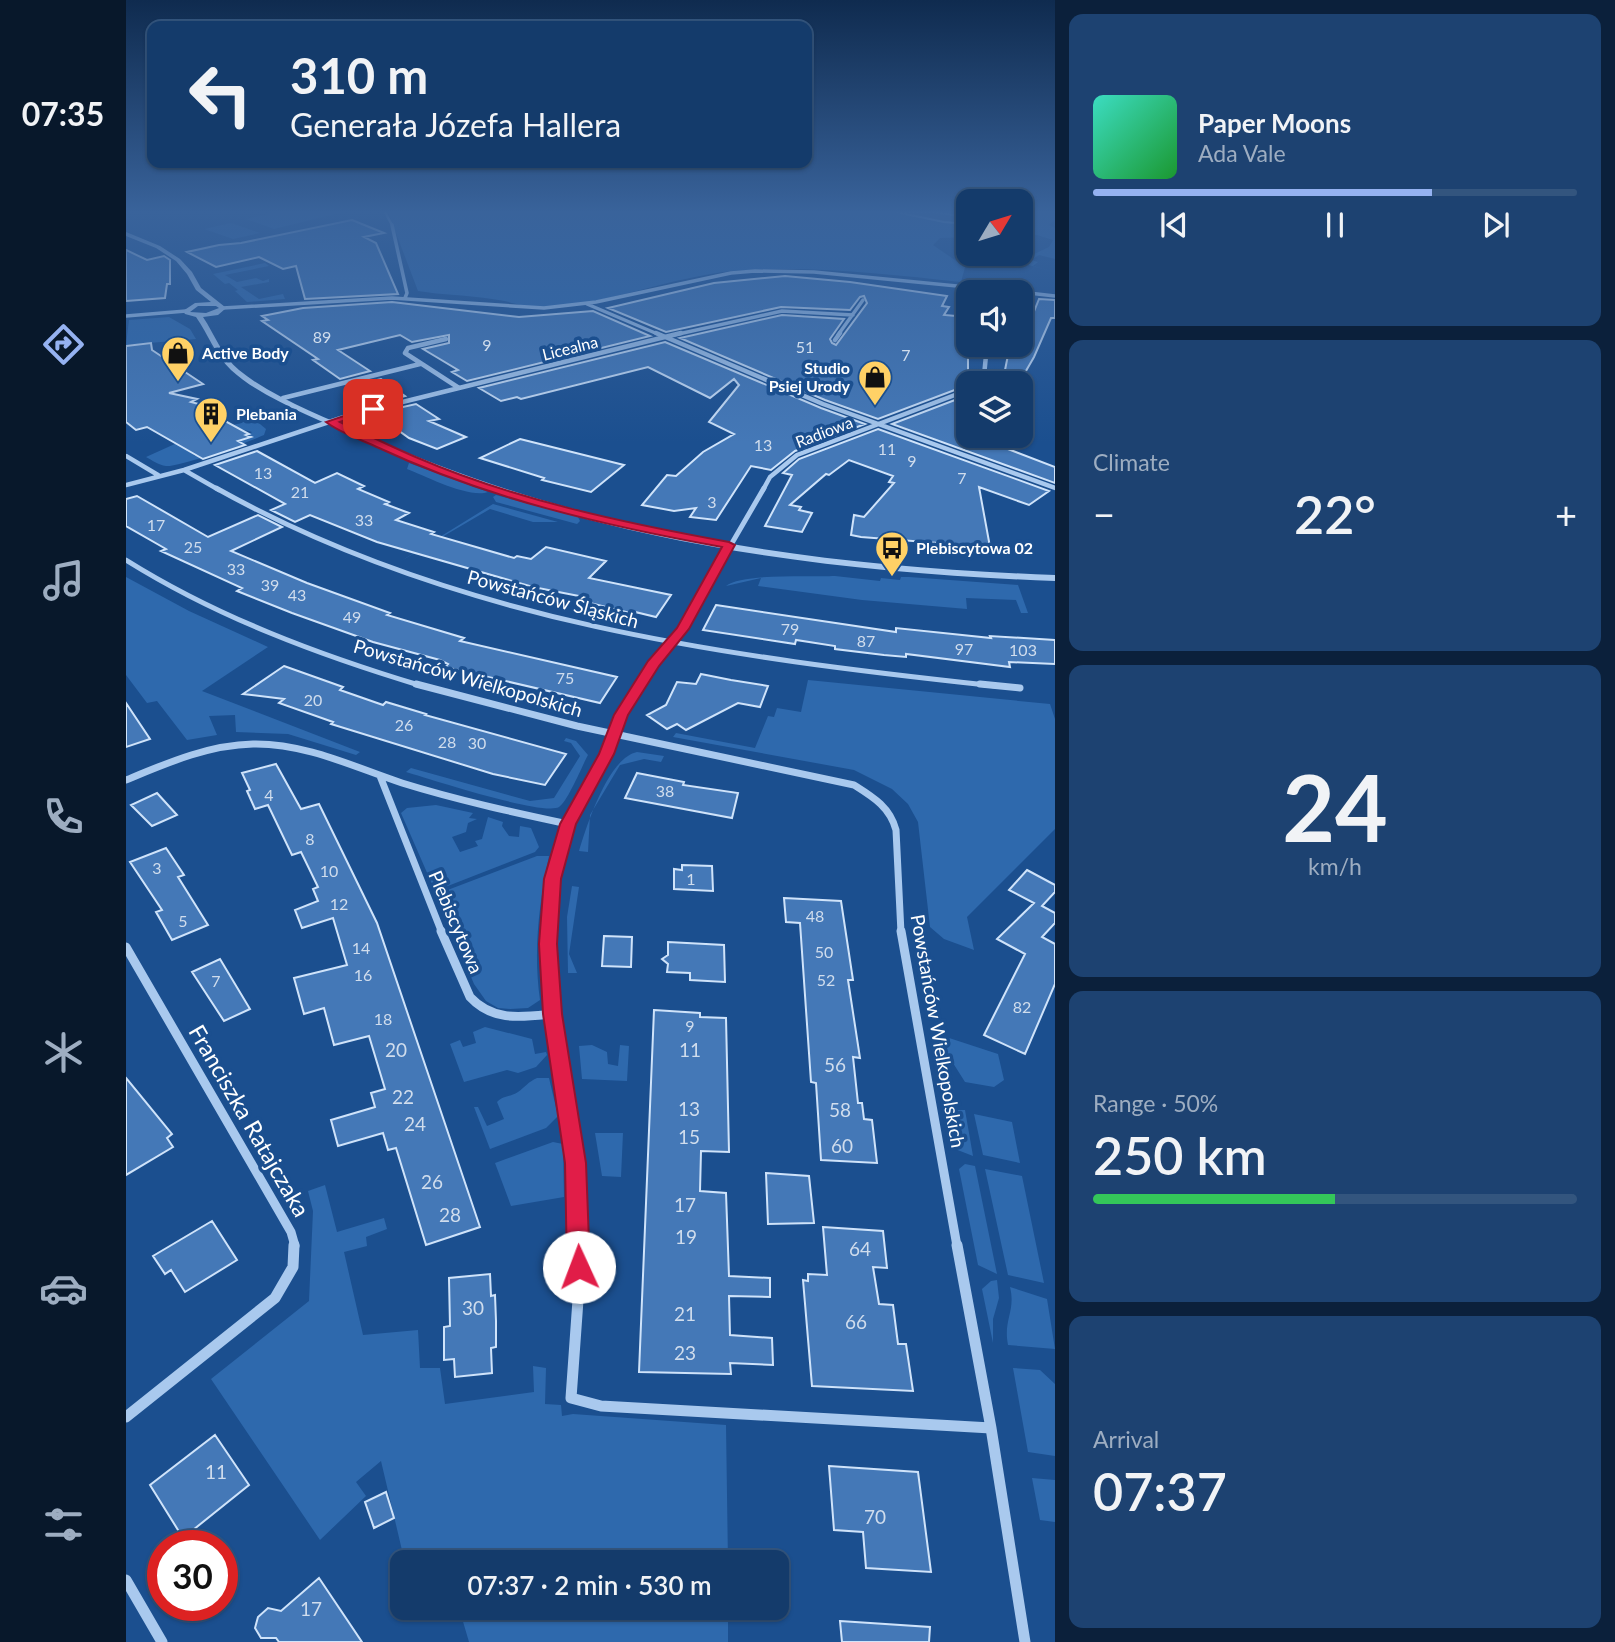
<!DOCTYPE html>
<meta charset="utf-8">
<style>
:root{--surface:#143b6b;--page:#1d4271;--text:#f1f3f6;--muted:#9dadc1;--line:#33557e;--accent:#95b2f1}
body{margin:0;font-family:Lato,sans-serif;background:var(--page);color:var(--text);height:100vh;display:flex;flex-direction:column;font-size:26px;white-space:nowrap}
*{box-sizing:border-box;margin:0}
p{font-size:23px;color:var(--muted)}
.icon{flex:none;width:38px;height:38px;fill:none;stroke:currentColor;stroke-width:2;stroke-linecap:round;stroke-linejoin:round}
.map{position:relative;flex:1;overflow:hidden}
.side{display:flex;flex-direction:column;gap:14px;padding:14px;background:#0b203b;width:560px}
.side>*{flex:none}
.top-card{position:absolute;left:21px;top:21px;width:665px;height:147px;border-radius:14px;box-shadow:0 2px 5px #0004,0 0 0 2px var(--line);background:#143b6b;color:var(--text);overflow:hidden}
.needle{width:46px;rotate:52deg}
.controls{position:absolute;left:830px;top:189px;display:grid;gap:14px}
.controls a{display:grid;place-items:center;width:77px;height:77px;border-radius:14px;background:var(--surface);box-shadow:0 2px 5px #0004,0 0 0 2px var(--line);font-size:35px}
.speed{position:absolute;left:21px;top:1530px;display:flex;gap:14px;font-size:35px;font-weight:700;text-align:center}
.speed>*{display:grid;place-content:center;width:91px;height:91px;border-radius:50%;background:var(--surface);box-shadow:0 2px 5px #0004,0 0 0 2px var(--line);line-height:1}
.speed .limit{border:10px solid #d22;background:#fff;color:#111}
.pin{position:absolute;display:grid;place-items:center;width:60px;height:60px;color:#fff;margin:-30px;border-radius:14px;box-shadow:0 4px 10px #0006}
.me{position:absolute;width:77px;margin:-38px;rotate:358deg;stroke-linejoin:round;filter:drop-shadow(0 0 5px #0008)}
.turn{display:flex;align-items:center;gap:24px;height:147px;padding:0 28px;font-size:32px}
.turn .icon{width:91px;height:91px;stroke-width:2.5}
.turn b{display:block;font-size:49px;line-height:60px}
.big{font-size:52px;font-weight:600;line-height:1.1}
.side .tile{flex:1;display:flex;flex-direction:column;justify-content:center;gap:10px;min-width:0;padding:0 24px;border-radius:14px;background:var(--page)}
.side .dial{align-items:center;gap:0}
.dial b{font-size:91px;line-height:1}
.song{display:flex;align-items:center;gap:21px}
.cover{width:84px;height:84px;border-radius:10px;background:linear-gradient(135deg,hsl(170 70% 55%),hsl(130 70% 35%))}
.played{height:7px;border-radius:4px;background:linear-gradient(90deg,var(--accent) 70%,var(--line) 70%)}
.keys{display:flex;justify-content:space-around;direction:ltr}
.heat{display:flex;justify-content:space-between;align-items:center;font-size:38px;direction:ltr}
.charge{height:10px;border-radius:5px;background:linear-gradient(90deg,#34c759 50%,var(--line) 0)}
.trip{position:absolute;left:264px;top:1550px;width:399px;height:70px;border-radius:14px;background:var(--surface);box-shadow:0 2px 5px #0004,0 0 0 2px var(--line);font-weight:600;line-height:70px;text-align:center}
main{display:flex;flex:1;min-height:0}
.menu{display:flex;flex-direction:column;width:126px;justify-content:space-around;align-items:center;background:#08182b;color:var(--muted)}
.menu .icon{width:49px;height:49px}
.menu .active{color:var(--accent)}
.menu b{font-size:32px;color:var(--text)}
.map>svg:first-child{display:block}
</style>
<main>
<nav class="menu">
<b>07:35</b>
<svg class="icon active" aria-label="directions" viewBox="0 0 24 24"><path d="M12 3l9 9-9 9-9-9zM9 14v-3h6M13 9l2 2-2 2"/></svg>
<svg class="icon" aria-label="music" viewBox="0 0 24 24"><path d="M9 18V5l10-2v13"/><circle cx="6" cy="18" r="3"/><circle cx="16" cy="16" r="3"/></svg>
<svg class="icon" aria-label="phone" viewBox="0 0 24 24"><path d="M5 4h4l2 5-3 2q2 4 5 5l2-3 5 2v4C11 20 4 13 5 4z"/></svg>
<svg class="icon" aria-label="climate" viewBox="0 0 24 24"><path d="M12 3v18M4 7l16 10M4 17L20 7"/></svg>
<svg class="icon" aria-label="car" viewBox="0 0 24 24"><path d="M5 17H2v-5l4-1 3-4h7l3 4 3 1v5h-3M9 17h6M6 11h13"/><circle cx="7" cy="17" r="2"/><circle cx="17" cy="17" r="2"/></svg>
<svg class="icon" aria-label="filters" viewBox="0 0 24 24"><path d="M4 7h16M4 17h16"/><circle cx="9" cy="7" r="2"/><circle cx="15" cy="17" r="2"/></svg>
</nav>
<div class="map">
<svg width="929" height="1642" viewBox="0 0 929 1642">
<rect width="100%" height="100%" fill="#1b4f8f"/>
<path fill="#2e69ad" d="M152,212H217L148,229L120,219Z
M262,212H842V237L814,238L807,245L839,267L835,282C760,274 683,265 607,271C543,277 482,305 418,307C397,308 385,301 366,299C342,295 316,295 292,291Z
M894,212H929V220L923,225L929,228V259L913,255L905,260L912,262L907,266L929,272L891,262L923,247L927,240L911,235H894L900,233L894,232Z
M105,223L134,233L107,239L78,229Z
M139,263L143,266L99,275L111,282L130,278L137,281L143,279V282L115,287L133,299L157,294L159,299L121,302L109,291L112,290L103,283L99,284L87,274Z
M43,317L64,329L70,339L0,345L3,320Z
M128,419L140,429L138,435C123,442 54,467 40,466C32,465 26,460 20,457L51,443L69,456L126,437L122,435L126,432L104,426Z
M283,463L362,492C344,499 299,476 281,469Z
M370,495L452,517L454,521L451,524L370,502L367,497Z
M367,504L432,522H407L364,509L275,561Z
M709,576L754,581L755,578L774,580L775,577H783L892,585L902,613H895L890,600L840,598L841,609L736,600L632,586L635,578L600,586C615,573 686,577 709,576Z
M0,577L63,611L142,647L76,691L234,752L230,755L162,734L110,732L109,715L83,716L91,735L61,740L31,701L21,703L0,675Z
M682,680L924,704L929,719V829L841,917L848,950L818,939L804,927L792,822L782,804L766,789L728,770L547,737L550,733L629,748L642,716L648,717L651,708L675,712Z
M440,738L450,741L462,755C456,766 442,801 433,807C416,816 304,779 280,772L285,768L404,801L428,798L454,756L445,743L438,741Z
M511,752L538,756L535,762L518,759L494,765L464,815L462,852L453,851C461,825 482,758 511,752Z
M310,805L347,813L343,818L351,819L342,823L340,832L326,837L334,852L352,846L349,841L356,839L362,817L377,822L376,826L383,836L393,837L394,826L405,828L413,847L409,852L309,891L275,813L281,808Z
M411,856H423C413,904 407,951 414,1000L402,1008L384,1009L372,1008L360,1001L348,984L312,899L319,891Z
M446,886L453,887L443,954L451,973H442L441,917Z
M359,1027L406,1039L409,1054L420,1052L421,1055L410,1067L392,1073L381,1070L338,1082L324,1044L334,1040L337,1047L350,1043L347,1032Z
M817,1036L872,1054L878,1080L868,1087L839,1082L815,1044Z
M466,1045L481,1052L482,1064L492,1066L494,1045L503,1046L501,1081L456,1079L453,1046Z
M411,1078H423L432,1116L420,1128L364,1149L348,1107H352L361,1126L378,1119L371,1102C378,1095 385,1097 392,1092C399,1087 402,1082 411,1078Z
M827,1110H839L847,1156L829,1149L822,1114Z
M848,1114L886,1122L894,1163L857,1155Z
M469,1133H497L495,1177L476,1176Z
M427,1142L437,1144L438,1197L385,1206L369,1163Z
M839,1164L849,1166L871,1274L852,1265L833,1169Z
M859,1169L896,1176L918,1283L882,1275Z
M199,1185L211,1232L258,1218L261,1229L240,1237L241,1246L218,1252L237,1335L292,1330L294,1368H314L319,1404L408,1392L407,1366L420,1368L419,1404L435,1405L436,1416L447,1414L600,1425L602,1563H279L255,1461L230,1482L240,1496L194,1540L85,1379L183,1301L187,1211L182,1191Z
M871,1280L873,1298L867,1319V1343L856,1289L865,1281Z
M884,1287L921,1299L929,1349L882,1345C877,1320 890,1311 884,1287Z
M887,1368L914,1370L929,1384V1456L902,1452Z
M906,1478L929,1480V1522L914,1520Z
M333,1608H602V1642H343Z"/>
<path fill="#3c6290" stroke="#9cc4f0" stroke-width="2" d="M770,212H807L842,217V224L818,222Z"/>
<path fill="#4478b7" stroke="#cfe3fa" stroke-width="2" d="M226,220L258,233L238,237L250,243L272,294L179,299L170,266L157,269L133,257L90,267L61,252L93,245L115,243Z
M0,250L21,260L38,256L44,260V284H41L39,298L0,301Z
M659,276L724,282L821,296L816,306L823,307L818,315L842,317V385L752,419L699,400L554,338L656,315L718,319L704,339L706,343L710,345L741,303L738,296L734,297L724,310L655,307L540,332L482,308L588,283Z
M913,299L929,300V318H925L908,357L893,383H882L877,380L882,355H886L887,345H894V326L900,314H907Z
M266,302L393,317L467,311L524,336L341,381L326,372L332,370L297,349L323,343V335L286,342L274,335L212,350L244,371L214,379L187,360L192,359L136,321L142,320L136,316L177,308Z
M539,342L695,408L739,424L669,451L645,470L625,466L590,520L564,517L570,508L548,511L516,505L541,475L550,476L577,452L608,434L583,422L613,385L608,379L584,398L522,367L395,399L391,397L375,401L353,388Z
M25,343L26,350L77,384L43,393L71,399L65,402L80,406L75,408L123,434L120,435L125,437L112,441L119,445L77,459L21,427L10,430L0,422V346Z
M255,379L279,396L249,404L225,386Z
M842,395V436H906L882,449L929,467V483L766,424Z
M290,404L313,419L303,421L340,437L311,449L283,438L258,420L268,418L259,411Z
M752,429L923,491L903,505L853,487L864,547L735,537L725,535L728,515L738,517L768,483L763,482L767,476L723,460L703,475L700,474L664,505L675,507L673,510L686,513L676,532L639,526L666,475L657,473L673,459Z
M394,439L498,465L465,492L416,480L418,478L354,458Z
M131,451L189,483L211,473L238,486L232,489L263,502L259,504L283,513L270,520L308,532L305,534L388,558L391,556L405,559L420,547L480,561L463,578L545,595L530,617L505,611L504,613L456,601L458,597L407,587L251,542L184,515L169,522L145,510L159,504L89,465Z
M11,496L82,537L132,515L156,527L105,551L181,583L264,613L261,615L338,638L334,641L491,677L474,703L319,667L322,664L314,660L247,642L166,613L111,591L116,588L35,551L40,549L0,526V499Z
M590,605L770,632V628L865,638L864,636L929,640V664L883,662L884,667L780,654V657L758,655L709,649V646L670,640L669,644L577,630Z
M158,666L217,687L214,690L257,705L260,702L300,714L299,715L440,754L419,785L367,774L205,724L207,722L153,703L158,699L117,694Z
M575,674L605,680L642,686L634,707L612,703L560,730L551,724L541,729L521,715L540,705L551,682L570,684Z
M0,703L24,739L0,747Z
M150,764L175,809L193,804L251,923L354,1227L300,1245L270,1148L262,1150L257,1133L212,1146L205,1120L249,1107L245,1093L259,1089L243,1036L208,1045L198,1008L178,1014L168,978L221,965L207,918L176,928L169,910L192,901L187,889L192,887L175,852L166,855L142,805L129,809L121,791L124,790L116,773Z
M511,773L558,782L557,785L612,793L606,818L499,798Z
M31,793L51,815L26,826L5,805Z
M40,848L58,875L52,877L82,925L46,940L30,912L36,910L4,862Z
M556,865L586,866L587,891L548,889V869L556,870Z
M901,870L929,885V892L916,906L929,913V923L916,937L929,944V984L899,1054L858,1035L899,954L871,939L908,903L883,890Z
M658,898L715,901L727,980H722L734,1058L727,1057L732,1103H736L738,1119L746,1120L751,1163L695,1160L690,1083L685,1082L674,923L660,922Z
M478,936L506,937L505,967L476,966Z
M542,942L598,945L599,982L564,980V973L541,972L542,964L536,959L542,955Z
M94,959L124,1009L98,1021L66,972Z
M528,1010L574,1013V1017L600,1018L603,1152L575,1151L574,1191L600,1193L603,1276L644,1278V1297L603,1296L604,1335L646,1338L647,1365L604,1363L605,1374L513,1372Z
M0,1078L46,1134L41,1138L47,1147L0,1175Z
M640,1173L683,1176L688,1223L642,1224Z
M86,1221L111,1260L59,1292L45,1270L39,1274L27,1256Z
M697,1227L757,1231L761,1268L747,1267L753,1304L767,1305L772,1344H780L787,1391L686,1386L677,1280L682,1281V1274L701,1275Z
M364,1274L365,1296L369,1295L370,1321V1347L365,1348L366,1373L329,1377L328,1359L318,1360V1327L324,1326L323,1278Z
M89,1435L123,1485L57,1538L24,1485Z
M703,1466L792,1472L805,1572L740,1568L737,1532L708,1530Z
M260,1492L268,1518L248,1528L239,1502Z
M193,1578L236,1642H153L150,1638H135L129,1628L132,1617L142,1608L155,1611Z
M714,1621L804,1627L803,1642H716Z"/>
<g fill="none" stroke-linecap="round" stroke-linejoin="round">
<path stroke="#a9c9ee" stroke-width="2.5" d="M259,212L266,225"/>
<path stroke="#a9c9ee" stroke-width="3.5" d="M266,225L281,293L279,298
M894,292L929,296
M461,304L534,335
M97,308L266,298L418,308L470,302L605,273L629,271L688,272L893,292
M0,316L60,311
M548,335L656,311L727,315
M712,335L737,300"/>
<path stroke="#a9c9ee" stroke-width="4.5" d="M530,333L697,404L929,488
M320,339L282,348L279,353L333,388
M709,340L714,333
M852,383L858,376L861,345
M157,398L294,364
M0,456L32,475
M58,470L93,490
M0,485L58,470L224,415L555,333
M637,490L644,477L671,455L842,390"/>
<path stroke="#a9c9ee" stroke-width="5" d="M90,488C329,622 602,657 870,686
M0,560C91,617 193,655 296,686
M513,686L527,664L556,629L638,488"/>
<path stroke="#a9c9ee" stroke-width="7" d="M290,684L451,726L728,785C747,797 764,807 770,830L775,933
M854,684L894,688
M254,776L316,933
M0,780C41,763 82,745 127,744C179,743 228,767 276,783C331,800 386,812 442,824
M423,933L427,879L442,824L480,754L495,715L515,684"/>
<path stroke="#a9c9ee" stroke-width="9" d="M315,931L344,997C367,1022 396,1017 427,1014
M423,931L430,1043L450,1163L452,1246
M775,931L831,1246
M0,947L165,1232L169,1246"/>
<path stroke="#a9c9ee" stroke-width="11" d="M452,1245L453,1286L445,1398L475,1406L865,1428
M831,1245L865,1428L899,1642
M0,1417L149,1298L167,1267L168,1245
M0,1580L36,1642"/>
<path fill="#a9c9ee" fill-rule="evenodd" d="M0,232L34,246L54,259L66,272L75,288L99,307V309L92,315L77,317C89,335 96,356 113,370C147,398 199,417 239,435C463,534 686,566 929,575V581C743,574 556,553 378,495C327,478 279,458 230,437C192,419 135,398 105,370C89,355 82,334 70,317L59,314L57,311L69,303L85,302L70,290L61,274L50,261L30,248L0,236ZM72,306H90L93,308L80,313L64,312Z"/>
</g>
<linearGradient id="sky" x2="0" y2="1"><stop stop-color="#0f2b4f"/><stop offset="0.48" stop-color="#39639b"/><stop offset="1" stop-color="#39639b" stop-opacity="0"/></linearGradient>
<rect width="929" height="442" fill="url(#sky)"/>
<path fill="#e11d48" stroke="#92132f" stroke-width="2" d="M244,407L252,409L214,422C240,434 266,447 292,458C390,500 498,523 603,542L609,545L563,629L533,666L502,715L488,754L450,824L435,879L431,944L436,1014L460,1163L464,1267L461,1274L453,1277L445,1274L441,1267L439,1163L417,1014L413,944L418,879L434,824L473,754L488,715L522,661L551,628L596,547C479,526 360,498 253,448C236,440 214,433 200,422Z"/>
<defs>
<g id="shop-pin" transform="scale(1.75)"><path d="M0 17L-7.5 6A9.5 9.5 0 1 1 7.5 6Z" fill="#ffd166" stroke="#1b4f8f"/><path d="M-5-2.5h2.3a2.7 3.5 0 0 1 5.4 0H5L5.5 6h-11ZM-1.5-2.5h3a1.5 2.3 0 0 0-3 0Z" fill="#111"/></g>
<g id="building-pin" transform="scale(1.75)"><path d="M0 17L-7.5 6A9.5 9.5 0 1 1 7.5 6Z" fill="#ffd166" stroke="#1b4f8f"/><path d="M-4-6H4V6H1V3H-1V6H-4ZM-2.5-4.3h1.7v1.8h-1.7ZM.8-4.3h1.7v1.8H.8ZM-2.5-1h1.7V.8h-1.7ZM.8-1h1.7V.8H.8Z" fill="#111"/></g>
<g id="bus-pin" transform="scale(1.75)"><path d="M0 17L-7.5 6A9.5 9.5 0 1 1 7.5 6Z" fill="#ffd166" stroke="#1b4f8f"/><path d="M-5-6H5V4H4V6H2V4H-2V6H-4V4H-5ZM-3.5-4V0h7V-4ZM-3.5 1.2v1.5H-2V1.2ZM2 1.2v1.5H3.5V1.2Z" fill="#111"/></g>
</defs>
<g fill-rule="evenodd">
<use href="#shop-pin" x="52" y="353"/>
<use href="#shop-pin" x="749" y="377"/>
<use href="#building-pin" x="85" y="414"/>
<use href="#bus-pin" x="766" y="548"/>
</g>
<g text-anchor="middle" stroke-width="7" stroke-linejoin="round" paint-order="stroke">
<g font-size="16" fill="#d0dded">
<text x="196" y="343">89</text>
<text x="361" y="351">9</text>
<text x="679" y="353">51</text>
<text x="780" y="361">7</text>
<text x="637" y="451">13</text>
<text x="761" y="455">11</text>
<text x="786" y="467">9</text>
<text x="137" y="479">13</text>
<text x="836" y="484">7</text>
<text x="174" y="498">21</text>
<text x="586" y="508">3</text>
<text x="238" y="526">33</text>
<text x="30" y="531">17</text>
<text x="67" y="553">25</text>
<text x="110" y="575">33</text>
<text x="144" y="591">39</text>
<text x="171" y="601">43</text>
<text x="226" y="623">49</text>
<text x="664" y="635">79</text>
<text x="740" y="647">87</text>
<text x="838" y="655">97</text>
<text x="897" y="656">103</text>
<text x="439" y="684">75</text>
<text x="187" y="706">20</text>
<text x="278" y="731">26</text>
<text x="321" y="748">28</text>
<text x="351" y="749">30</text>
<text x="539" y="797">38</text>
<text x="143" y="801">4</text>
<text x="184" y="845">8</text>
<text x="31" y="874">3</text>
<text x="203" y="877">10</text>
<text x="565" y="885">1</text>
<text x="213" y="910">12</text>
<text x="689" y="922">48</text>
<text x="57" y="927">5</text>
<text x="235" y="954">14</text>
<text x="698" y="958">50</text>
<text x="237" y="981">16</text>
<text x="700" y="986">52</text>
<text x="90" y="987">7</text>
<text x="896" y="1013">82</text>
<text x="257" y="1025">18</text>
<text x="564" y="1032">9</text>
</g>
<g font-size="16" fill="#fff" stroke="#1b4f8f">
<text transform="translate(444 348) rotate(-14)" y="6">Licealna</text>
<text transform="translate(698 432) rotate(-21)" y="6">Radiowa</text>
</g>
<g font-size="16" font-weight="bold" fill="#fff" stroke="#1b4f8f" text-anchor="start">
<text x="76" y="359">Active Body</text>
<text x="724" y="374" text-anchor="end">Studio<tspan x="724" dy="18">Psiej Urody</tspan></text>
<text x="110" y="420">Plebania</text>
<text x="790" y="554">Plebiscytowa 02</text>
</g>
<g font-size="19" fill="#fff" stroke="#1b4f8f">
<text transform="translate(427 599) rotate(15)" y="7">Powstańców Śląskich</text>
<text transform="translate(342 678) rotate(16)" y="7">Powstańców Wielkopolskich</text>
<text transform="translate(330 922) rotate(67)" y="7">Plebiscytowa</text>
<text transform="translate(812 1031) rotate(80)" y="7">Powstańców Wielkopolskich</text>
</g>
<g font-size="19" fill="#d0dded">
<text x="270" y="1057">20</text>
<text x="564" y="1057">11</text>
<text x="709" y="1072">56</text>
<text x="277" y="1104">22</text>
<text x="563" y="1116">13</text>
<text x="714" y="1117">58</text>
<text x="289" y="1131">24</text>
<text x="563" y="1144">15</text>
<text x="716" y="1153">60</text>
<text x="306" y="1189">26</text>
<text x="559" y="1212">17</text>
<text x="324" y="1222">28</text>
<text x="560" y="1244">19</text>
<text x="734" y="1256">64</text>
<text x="347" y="1315">30</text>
<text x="559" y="1321">21</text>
<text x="730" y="1329">66</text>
<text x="559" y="1360">23</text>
<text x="90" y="1479">11</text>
<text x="749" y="1524">70</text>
<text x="185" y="1616">17</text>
</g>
<g font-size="23" fill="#fff" stroke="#1b4f8f">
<text transform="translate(123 1121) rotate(60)" y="8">Franciszka Ratajczaka</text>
</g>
</g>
</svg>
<div class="controls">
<a><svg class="needle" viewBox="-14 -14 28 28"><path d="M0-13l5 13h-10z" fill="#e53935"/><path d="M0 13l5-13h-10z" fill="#9dadc1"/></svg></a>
<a><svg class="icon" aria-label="sound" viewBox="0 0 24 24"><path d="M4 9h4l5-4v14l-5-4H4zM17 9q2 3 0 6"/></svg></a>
<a><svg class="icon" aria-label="layers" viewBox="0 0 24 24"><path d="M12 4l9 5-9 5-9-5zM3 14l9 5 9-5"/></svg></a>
</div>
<div class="speed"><div class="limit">30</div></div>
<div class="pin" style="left:247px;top:409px;background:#d93025"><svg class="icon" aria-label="arrive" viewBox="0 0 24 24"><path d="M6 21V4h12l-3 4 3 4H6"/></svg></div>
<svg class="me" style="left:453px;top:1267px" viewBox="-20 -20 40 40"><circle r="19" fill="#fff"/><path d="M0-13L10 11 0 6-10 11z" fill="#e11d48"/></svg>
<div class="trip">07:37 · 2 min · 530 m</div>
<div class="top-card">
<div class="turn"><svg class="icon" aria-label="left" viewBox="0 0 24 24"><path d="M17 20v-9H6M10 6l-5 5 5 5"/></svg><div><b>310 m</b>Generała Józefa Hallera</div></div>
</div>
</div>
<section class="side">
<div class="tile">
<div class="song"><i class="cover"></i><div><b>Paper Moons</b><p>Ada Vale</p></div></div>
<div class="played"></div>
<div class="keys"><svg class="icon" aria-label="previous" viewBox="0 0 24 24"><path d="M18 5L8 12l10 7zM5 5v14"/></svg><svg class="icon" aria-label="pause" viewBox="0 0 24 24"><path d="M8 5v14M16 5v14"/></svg><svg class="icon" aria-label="next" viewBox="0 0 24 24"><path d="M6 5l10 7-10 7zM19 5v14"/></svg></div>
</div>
<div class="tile"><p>Climate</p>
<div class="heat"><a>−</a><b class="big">22°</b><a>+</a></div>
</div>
<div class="tile dial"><b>24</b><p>km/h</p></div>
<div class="tile"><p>Range · 50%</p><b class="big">250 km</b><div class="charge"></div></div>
<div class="tile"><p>Arrival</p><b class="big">07:37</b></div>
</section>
</main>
